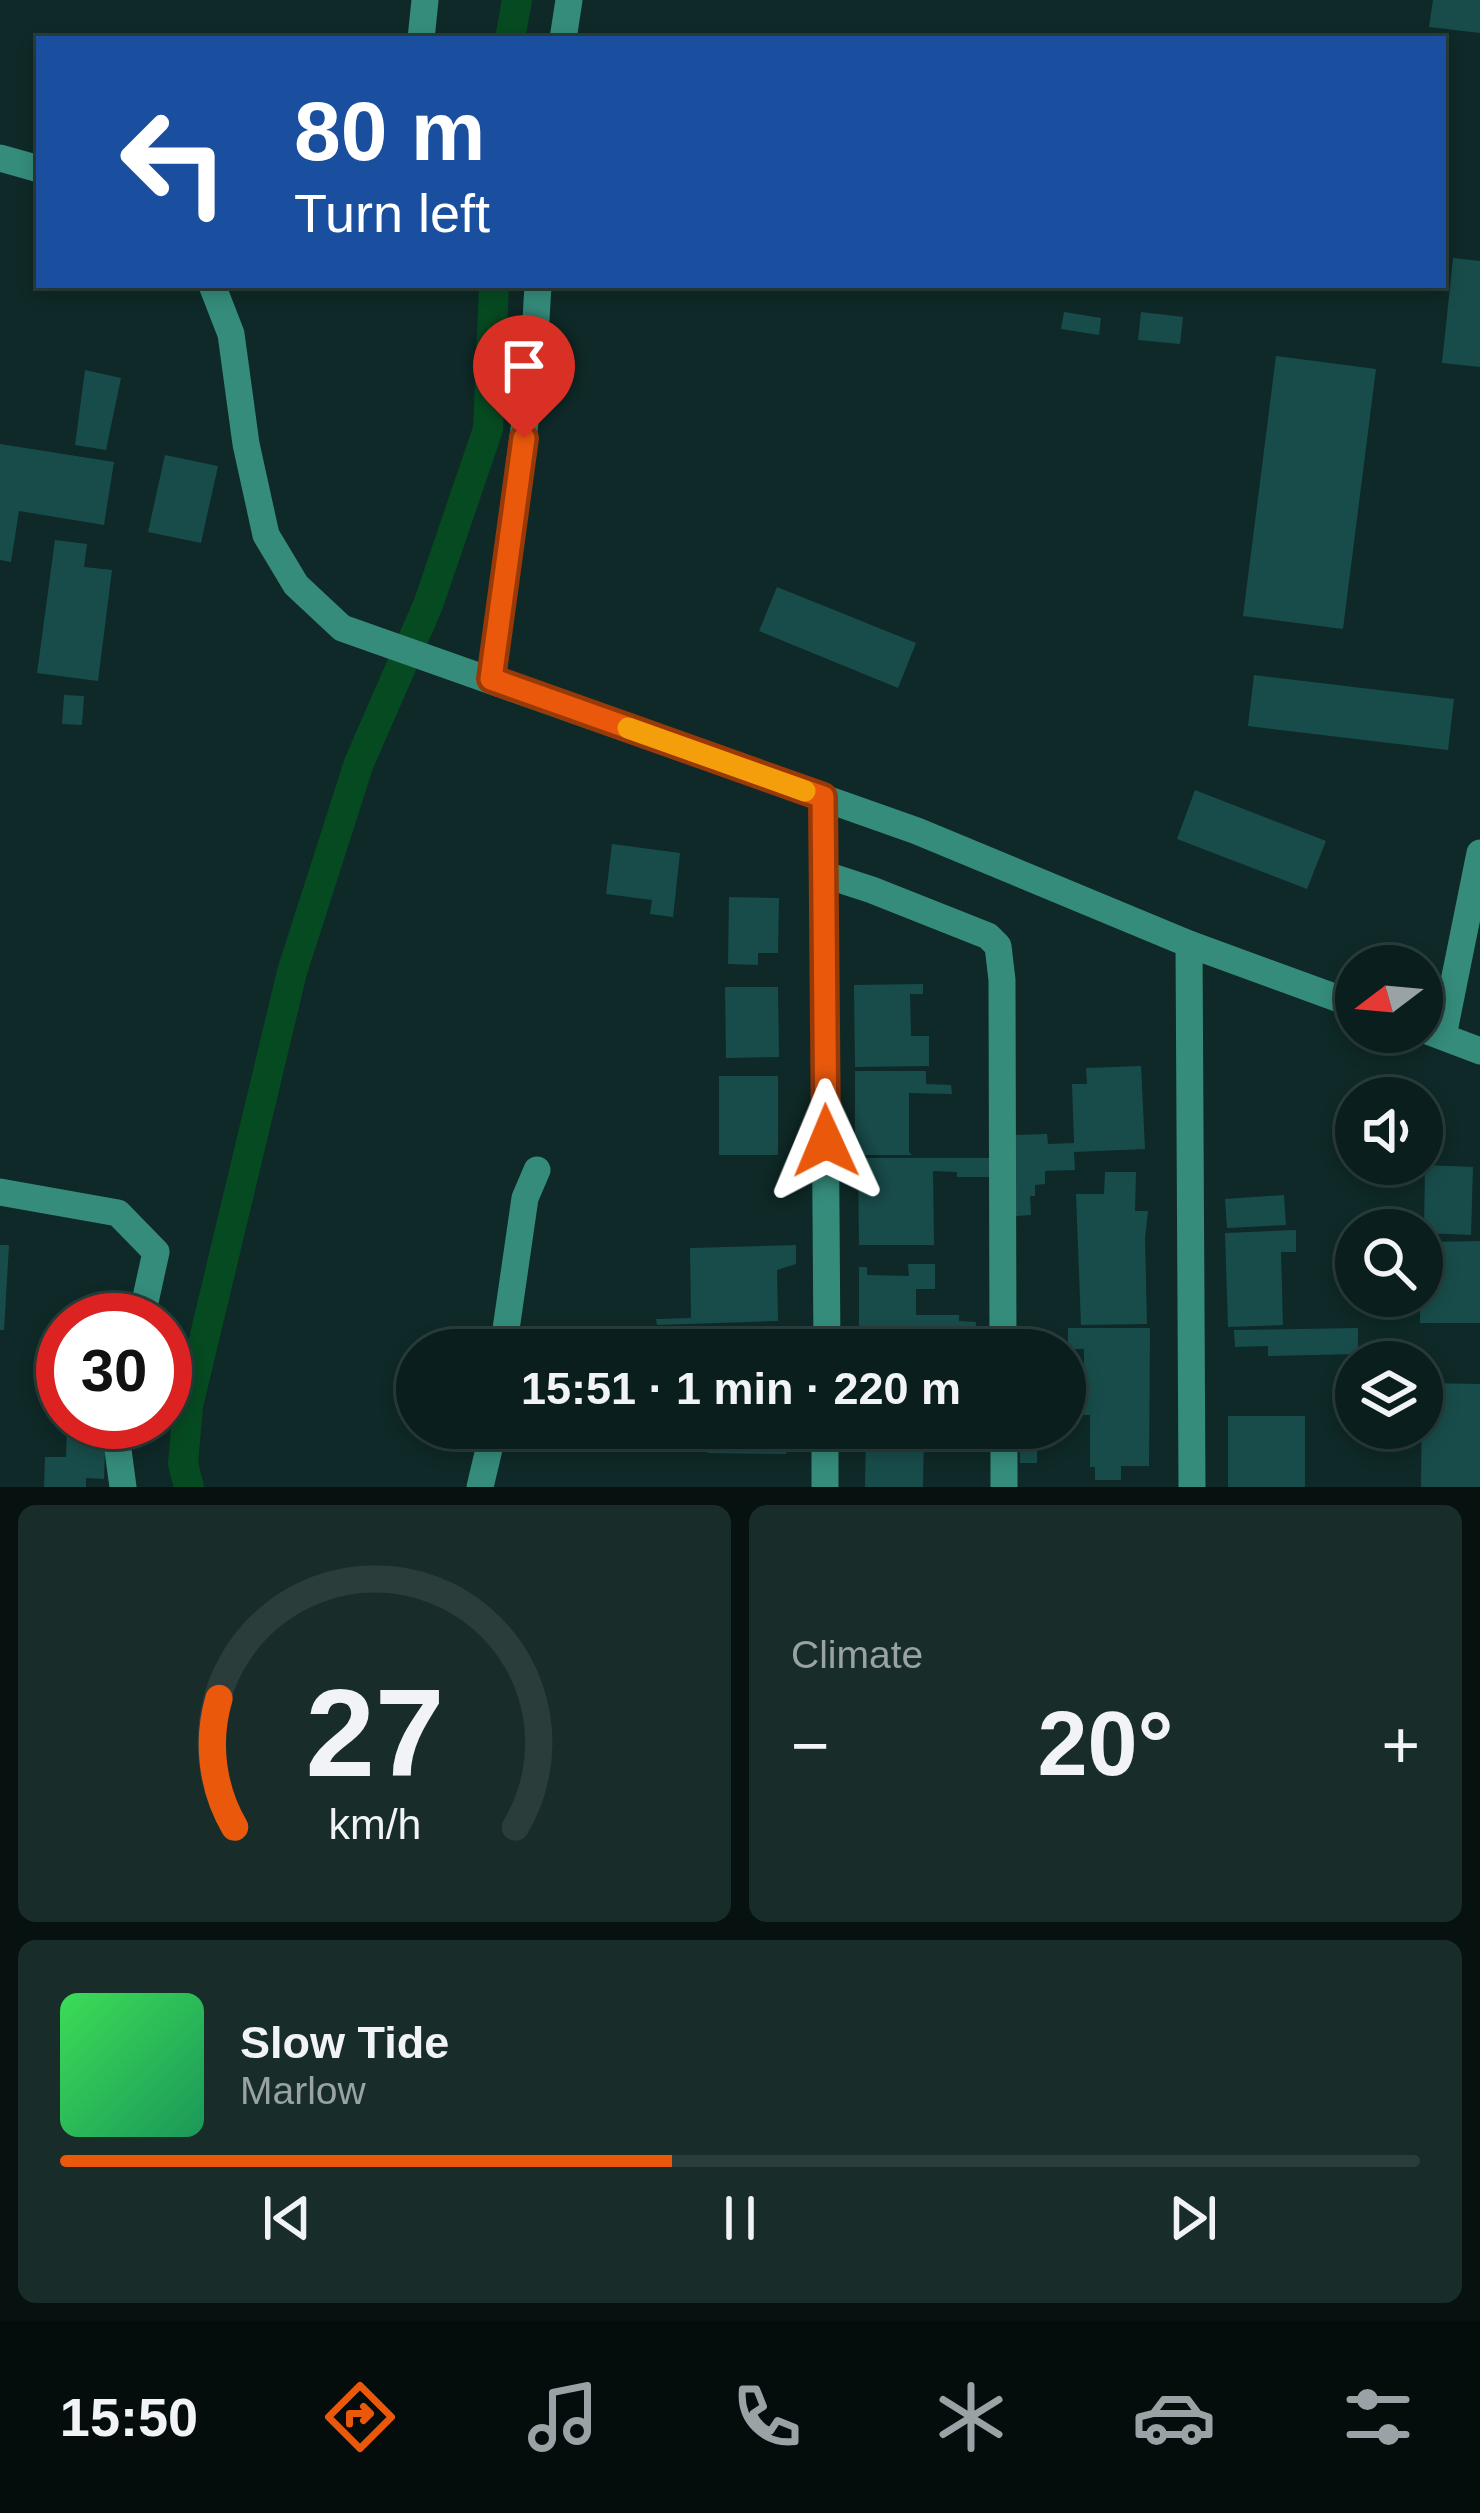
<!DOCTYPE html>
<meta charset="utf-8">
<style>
:root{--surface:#0a1f1d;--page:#182c2a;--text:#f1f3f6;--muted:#99a2a4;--line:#2a3d3b;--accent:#ea580c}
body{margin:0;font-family:Arial,sans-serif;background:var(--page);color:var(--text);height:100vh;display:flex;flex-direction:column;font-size:45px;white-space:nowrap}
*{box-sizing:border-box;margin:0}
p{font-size:39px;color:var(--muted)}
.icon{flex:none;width:66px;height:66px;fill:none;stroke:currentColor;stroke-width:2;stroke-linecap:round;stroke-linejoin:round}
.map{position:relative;height:1487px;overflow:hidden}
.side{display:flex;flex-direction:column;gap:18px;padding:18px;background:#061110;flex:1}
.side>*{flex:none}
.top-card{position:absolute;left:36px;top:36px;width:1410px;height:252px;border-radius:0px;box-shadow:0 6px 18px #0003,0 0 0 3px var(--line);background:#1a4fa0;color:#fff;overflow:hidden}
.needle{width:78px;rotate:254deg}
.controls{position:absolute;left:1335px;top:945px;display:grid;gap:24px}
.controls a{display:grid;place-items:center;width:108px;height:108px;border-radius:50%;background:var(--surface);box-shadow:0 6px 18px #0003,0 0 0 3px var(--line);font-size:60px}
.speed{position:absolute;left:36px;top:1293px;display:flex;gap:24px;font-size:60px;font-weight:700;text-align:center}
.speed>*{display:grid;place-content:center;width:156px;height:156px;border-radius:50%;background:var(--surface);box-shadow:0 6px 18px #0003,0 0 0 3px var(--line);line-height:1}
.speed .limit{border:18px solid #d22;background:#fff;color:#111}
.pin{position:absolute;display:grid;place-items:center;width:102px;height:102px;color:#fff;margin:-123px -51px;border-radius:50% 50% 50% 0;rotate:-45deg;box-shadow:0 0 12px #0007}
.pin .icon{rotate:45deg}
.me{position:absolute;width:132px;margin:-66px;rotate:359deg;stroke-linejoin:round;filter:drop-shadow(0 0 9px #0008)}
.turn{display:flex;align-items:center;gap:42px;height:252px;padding:0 60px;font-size:54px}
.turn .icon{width:156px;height:156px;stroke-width:2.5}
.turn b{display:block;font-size:84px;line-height:102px}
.big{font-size:90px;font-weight:600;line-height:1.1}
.side .widget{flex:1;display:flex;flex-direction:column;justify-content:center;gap:18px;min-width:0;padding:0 42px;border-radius:18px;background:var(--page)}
.side .dial{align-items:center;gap:0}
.dial svg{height:312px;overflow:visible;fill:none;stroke:var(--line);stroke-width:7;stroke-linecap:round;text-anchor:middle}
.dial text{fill:var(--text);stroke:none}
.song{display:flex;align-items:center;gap:36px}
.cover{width:144px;height:144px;border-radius:18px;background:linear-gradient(135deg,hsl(130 70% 55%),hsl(150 70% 35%))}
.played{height:12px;border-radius:6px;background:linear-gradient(90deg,var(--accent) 45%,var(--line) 45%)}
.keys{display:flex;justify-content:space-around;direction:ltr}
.heat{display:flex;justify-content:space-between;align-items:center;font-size:66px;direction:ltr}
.side .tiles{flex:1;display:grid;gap:18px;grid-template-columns:1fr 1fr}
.widget:last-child{grid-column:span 2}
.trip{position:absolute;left:396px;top:1329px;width:690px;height:120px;border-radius:60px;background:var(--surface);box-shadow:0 6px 18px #0003,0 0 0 3px var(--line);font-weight:600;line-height:120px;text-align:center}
.menu{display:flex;height:192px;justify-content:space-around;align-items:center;background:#040c0c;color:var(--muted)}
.menu .icon{width:84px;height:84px}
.menu .selected{color:var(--accent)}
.menu b{font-size:54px;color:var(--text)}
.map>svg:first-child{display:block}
</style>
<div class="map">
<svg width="1480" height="1487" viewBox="0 0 1480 1487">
<rect width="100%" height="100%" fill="#0e2927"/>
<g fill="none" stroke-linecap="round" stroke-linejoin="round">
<path stroke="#064a21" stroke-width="30" d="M510,39L517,0
M189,1487L183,1464L188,1406L292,972L359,763L428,605L488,429L494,285"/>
</g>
<path fill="#184c4a" d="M1433,0H1480V33L1429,27Z
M1453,258L1480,261V367L1442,363Z
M1064,312L1101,318L1099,335L1061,329Z
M1141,312L1183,317L1180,344L1138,340Z
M1276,356L1376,369L1343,629L1243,616Z
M85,370L121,378L106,450L75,445Z
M0,444L114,462L104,525L19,511L11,562L0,560Z
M165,455L218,466L201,543L148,532Z
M55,540L87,544L84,567L112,570L98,681L37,673Z
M777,587L916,643L898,688L759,631Z
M1254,675L1454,699L1448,750L1248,726Z
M64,695L84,696L82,725L62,724Z
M1195,790L1326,841L1307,889L1177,839Z
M612,844L680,853L673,917L650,914L652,900L606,894Z
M729,897L779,898L778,953H758V965L728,964Z
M923,984V994H910L911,1036H929V1066L855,1067L854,985Z
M725,987H778L779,1057L726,1058Z
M1141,1066L1145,1149L1074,1152L1075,1170L1045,1171V1184L1035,1185V1196H1030L1031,1215L1016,1216L1015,1135L1047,1134L1048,1144L1074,1143L1072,1084H1087L1086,1068Z
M855,1071H926V1084L951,1085L952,1094L909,1093V1152L912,1155H855Z
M719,1076H778V1155H719Z
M858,1158H991V1177H957V1172L933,1171L934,1245H859Z
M1425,1165L1473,1167L1471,1235L1424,1233Z
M1105,1172H1136L1135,1211H1148L1145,1239L1147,1324L1081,1325L1076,1194H1104Z
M1284,1195L1286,1225L1227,1228L1225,1199Z
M1296,1230V1252H1281L1283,1325L1228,1327L1225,1233Z
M1480,1241V1323H1420V1297L1433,1298L1432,1242Z
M0,1245H9L4,1330H0Z
M796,1245V1264L777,1270L778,1321L657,1325L656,1319L691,1318L690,1248Z
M908,1264H935V1289H916V1315H959V1321L976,1322L975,1334L859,1333V1267H867V1275L909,1276Z
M779,1328L780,1350H709L708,1331Z
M1068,1328H1150L1149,1466H1121V1480H1095V1467H1090V1415H1071V1402H1084V1349H1068Z
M1358,1328V1354L1268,1356V1346L1235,1347L1234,1330Z
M1017,1331H1048V1350H1018Z
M1422,1383L1480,1384V1487H1421Z
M1228,1416H1305V1487H1228Z
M87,1422H106L104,1479L86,1478V1487H44L45,1457H66L67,1429L86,1430Z
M708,1428H786V1454L708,1453Z
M866,1428H953V1436L924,1435L923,1487H865Z
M1019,1428H1037V1463H1020Z"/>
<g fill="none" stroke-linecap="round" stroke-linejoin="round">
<path stroke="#358c7b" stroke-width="27" d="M421,39L425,0
M563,39L569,0
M0,158L39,169
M212,285L231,334L246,444L266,535L296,585L342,628L917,831L1189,944L1356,1005
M491,679L534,354L538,285
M823,797L827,1350
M823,874L872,890L988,936L998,946L1002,980L1003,1350
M1189,944L1192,1487
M1422,1029L1480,1051
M1443,1036L1480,853
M0,1192L118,1213L156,1252L141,1320
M503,1350L525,1198L537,1170
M1004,1428V1487
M123,1487L118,1450L123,1422
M480,1487L494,1428
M825,1487V1428"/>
</g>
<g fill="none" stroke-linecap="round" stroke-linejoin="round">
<g stroke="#983908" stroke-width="30">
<path id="route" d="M524,438L491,679L823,797L826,1141"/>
</g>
<use href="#route" stroke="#ea580c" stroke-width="21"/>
<path stroke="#f59e0b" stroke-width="21" d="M628,728L805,791"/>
</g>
</svg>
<div class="controls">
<a><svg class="needle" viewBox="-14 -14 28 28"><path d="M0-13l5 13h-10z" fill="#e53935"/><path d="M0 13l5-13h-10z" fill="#99a2a4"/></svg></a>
<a><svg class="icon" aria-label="sound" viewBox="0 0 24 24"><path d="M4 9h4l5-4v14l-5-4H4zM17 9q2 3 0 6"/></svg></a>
<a><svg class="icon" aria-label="search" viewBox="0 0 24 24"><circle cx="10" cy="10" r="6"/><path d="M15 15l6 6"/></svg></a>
<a><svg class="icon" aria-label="layers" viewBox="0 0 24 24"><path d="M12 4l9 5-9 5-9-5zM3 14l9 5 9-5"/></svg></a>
</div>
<div class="speed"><div class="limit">30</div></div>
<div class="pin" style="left:524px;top:438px;background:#d93025"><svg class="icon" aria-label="arrive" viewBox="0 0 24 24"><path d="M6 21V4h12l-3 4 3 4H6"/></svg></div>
<svg class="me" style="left:826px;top:1141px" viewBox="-20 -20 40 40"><path d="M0-17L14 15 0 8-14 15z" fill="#ea580c" stroke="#fff" stroke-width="4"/></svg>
<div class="trip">15:51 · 1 min · 220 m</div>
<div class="top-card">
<div class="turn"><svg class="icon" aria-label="left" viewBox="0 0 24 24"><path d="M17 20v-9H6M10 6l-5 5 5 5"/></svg><div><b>80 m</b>Turn left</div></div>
</div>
</div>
<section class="side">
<div class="tiles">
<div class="widget dial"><svg viewBox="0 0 100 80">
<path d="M14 69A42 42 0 1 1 86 69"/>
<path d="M14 69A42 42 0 0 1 10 36" stroke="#ea580c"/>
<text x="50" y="56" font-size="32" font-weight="700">27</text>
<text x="50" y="72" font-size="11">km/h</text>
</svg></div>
<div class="widget"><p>Climate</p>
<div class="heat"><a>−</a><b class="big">20°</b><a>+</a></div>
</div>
<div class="widget">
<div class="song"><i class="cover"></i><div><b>Slow Tide</b><p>Marlow</p></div></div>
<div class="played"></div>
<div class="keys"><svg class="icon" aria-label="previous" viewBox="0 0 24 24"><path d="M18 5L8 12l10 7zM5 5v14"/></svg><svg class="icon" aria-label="pause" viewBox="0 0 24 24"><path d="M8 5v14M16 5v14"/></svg><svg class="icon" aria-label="next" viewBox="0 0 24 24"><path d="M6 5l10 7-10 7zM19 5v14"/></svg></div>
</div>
</div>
</section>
<nav class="menu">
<b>15:50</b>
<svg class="icon selected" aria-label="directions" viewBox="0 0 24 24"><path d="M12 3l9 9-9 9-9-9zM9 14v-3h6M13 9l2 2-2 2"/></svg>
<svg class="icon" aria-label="music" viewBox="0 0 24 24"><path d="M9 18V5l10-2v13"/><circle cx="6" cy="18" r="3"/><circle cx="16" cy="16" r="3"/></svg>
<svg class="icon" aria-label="phone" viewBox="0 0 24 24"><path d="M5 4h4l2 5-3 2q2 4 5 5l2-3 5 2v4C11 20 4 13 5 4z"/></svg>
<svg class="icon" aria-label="climate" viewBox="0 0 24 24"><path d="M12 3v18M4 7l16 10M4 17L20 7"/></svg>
<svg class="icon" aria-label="car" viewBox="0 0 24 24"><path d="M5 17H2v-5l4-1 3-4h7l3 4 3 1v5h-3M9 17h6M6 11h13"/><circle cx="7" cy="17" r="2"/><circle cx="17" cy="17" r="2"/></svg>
<svg class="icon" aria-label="filters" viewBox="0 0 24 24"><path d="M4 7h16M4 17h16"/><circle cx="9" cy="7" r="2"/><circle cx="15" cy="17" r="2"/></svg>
</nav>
